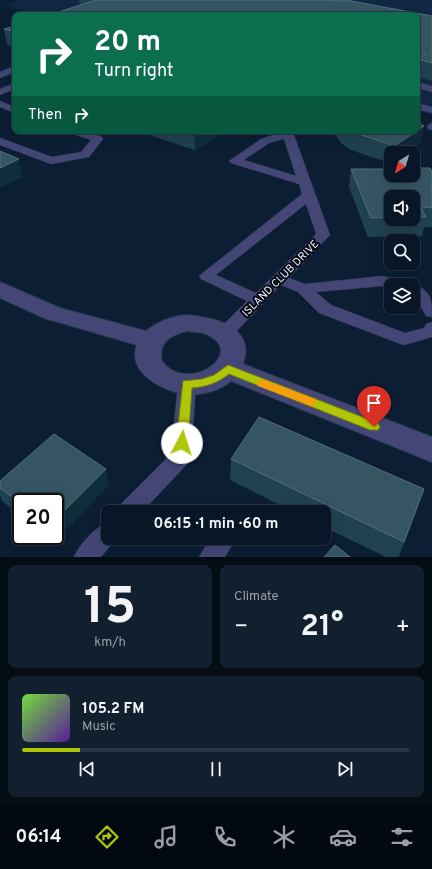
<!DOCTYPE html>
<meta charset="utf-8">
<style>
:root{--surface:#081627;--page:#111f2f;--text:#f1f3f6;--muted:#989fa7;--line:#293544;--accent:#afc507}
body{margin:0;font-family:Overpass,sans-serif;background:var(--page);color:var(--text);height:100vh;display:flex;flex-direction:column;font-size:15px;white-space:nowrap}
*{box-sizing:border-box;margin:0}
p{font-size:13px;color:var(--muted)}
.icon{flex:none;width:22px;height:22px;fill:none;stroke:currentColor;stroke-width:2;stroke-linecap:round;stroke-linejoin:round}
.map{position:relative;height:557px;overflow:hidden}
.side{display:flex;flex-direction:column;gap:8px;padding:8px;background:#040c15;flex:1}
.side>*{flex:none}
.hud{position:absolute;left:12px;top:12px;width:408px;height:122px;border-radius:8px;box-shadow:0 4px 16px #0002,0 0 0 1px var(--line);background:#0b6e4f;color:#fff;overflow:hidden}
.needle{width:26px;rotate:217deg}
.fabs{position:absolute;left:384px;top:146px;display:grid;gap:8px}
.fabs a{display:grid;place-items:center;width:36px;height:36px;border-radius:8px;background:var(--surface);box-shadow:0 4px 16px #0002,0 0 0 1px var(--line);font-size:20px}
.speed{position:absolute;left:12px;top:493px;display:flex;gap:8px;font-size:20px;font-weight:700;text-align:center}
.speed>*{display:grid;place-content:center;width:52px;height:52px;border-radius:50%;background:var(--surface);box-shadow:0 4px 16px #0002,0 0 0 1px var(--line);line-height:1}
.speed .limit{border:2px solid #111;border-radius:6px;background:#fff;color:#111}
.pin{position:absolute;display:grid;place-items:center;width:34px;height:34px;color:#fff;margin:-41px -17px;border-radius:50% 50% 50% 0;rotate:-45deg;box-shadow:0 0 4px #0007}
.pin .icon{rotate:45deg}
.me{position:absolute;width:44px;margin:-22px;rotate:5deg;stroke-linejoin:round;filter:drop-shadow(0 0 3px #0008)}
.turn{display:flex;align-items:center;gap:14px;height:84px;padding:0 16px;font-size:18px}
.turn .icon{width:52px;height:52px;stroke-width:2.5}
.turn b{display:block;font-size:28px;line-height:34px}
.then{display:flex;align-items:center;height:38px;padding:0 16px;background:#0003;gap:8px;font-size:15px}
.big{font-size:30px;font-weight:700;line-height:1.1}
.side .widget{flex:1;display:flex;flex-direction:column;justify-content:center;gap:6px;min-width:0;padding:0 14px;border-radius:8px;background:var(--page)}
.side .dial{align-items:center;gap:0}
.dial b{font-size:52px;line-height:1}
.song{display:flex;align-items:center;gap:12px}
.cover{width:48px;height:48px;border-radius:6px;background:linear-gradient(135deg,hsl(100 70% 55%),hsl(270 70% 35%))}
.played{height:4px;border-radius:2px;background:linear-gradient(90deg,var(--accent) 15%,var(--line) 15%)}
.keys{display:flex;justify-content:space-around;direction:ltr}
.heat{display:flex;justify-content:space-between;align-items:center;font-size:22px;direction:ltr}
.side .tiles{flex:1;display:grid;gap:8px;grid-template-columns:1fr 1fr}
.widget:last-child{grid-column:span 2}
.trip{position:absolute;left:101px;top:505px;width:230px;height:40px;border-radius:8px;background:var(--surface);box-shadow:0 4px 16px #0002,0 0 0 1px var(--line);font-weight:700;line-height:40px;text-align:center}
.dock{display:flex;height:64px;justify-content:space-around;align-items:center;background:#030910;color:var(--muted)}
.dock .icon{width:28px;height:28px}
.dock .current{color:var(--accent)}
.dock b{font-size:18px;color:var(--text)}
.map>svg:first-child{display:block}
</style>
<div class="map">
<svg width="432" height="557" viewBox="0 0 432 557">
<rect width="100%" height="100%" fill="#0b1e34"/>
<path fill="#102843" d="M20,0H432V115L417,111V15H42L3,5Z"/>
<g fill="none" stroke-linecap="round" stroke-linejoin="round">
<g stroke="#26384c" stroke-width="1">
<path id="service" d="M24,11L36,13L37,15L22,14V12Z
M15,66V72L0,78V72Z
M417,82L432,86V92L417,88Z
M15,83V89L0,95V89Z
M0,101L15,107V113L0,107Z
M417,103L432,107V113L417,109Z
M432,123V130L428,129L427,126Z
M70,131H85L102,137L103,139L89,157L51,164L0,145V138L52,157L81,152L91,140L71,133Z
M286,131H297L294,135L330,235L289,278L305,284L382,276L412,282C415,285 417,285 420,287C432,293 432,304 432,317L426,316L416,297L413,295V285H391V287L382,286L316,292L331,305L405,333L424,328L426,324L432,322V337L404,345L398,343L319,313L298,292L281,285L231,337L225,339L219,337L217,333L219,329L247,301L201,279L199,276L302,194L299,184L231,163L229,161L261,139ZM284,139L296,176L244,160L269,143ZM306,204L316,234L256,293L216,275Z
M187,377L193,379L196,384L191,457L188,463L142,512H117L120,505L171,454L178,384L181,379Z
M108,522V538H117L101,557H74C80,544 94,528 108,522Z
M211,538H236L225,557H199Z"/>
</g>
<g stroke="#26384c" stroke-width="2">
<path id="minor" d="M0,282L60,308L146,331C157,322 172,316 186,315C191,315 197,316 202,317C228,321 254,334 243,364L432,437V462L231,381C220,391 199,396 184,394C163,391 126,372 137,345L44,318L0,298ZM187,331C194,332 203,332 208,335C247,354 187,395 162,361C158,342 171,335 187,331Z"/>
</g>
<use href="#service" fill="#444676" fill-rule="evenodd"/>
<use href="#minor" fill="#444676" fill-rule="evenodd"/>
</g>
<path fill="#204250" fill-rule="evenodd" d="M79,0H331L432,16V81L417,77V15L80,5Z
M15,26V47L7,45L4,29Z
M137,131H227L195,150Z
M334,131H417L421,143L406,153H391V163H390L351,150L342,144L334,133Z
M351,169L432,171V227H424L422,236L368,237L349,187ZM391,197H413V219H391Z
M231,459L416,511L399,557H386L324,527V512H294L230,480Z
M0,481L109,485L54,542L46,536H55V502H21V516L2,501L0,495Z"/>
<path fill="#0f2c3d" d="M424,126L421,143L406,153H392L394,146Z
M194,131H227L195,150Z
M19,159L23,177L0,188V168Z
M106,469L109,485L54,542L52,536H55V520Z
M424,489L416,511L399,557L404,542Z"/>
<path fill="#365563" stroke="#536e7b" d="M96,0H331L339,1L342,0H346L432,16V63L417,59L426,54L417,52V15H49Z
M15,26V32L4,29Z
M417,121L424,126L417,131Z
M351,131H417L394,146L353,132Z
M0,151L19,159L0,168Z
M413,168H430L432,171V207L421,208L426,217H413V197H391V217L371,218L351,169H391V175H413Z
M259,417L424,489L404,542L231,459Z
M54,434L106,469L55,520V502H21V504L0,488V481Z
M335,545L350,557H324Z"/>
<path fill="#afc507" stroke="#728005" d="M228,365L378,423L380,427L378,430H370L229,374C218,383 206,387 192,388L188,443L186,446L182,448L178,446L176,443L183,381L202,379L214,375Z"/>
<path fill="#f59e0b" d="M262,379L315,399L316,402L315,405L311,406L258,386L257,383Z"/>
<g text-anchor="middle" stroke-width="4" stroke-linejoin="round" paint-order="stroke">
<g font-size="11" fill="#ecf4fd" stroke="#030811">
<text transform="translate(280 278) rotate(-45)" y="4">ISLAND CLUB DRIVE</text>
</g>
</g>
</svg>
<div class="fabs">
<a><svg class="needle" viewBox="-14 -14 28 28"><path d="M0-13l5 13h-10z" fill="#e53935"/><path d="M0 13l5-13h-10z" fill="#989fa7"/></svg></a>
<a><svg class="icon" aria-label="sound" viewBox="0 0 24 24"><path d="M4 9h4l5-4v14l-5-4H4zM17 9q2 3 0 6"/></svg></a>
<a><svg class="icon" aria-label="search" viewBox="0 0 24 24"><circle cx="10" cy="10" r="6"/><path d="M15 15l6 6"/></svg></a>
<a><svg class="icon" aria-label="layers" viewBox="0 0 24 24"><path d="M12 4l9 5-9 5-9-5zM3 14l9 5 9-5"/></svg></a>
</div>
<div class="speed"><div class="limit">20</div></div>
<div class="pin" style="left:374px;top:427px;background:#d93025"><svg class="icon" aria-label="arrive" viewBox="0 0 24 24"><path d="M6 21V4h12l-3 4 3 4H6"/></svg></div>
<svg class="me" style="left:182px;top:443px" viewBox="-20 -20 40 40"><circle r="19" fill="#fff"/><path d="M0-13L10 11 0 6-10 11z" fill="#afc507"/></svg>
<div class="trip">06:15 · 1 min · 60 m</div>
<div class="hud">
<div class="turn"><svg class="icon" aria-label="right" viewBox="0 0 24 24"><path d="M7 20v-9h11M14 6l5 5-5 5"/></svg><div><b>20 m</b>Turn right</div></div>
<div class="then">Then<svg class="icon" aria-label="right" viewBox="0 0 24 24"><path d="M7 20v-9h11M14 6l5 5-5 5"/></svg></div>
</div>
</div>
<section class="side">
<div class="tiles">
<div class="widget dial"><b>15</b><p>km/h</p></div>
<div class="widget"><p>Climate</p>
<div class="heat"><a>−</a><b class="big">21°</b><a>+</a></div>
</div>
<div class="widget">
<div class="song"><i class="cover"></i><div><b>105.2 FM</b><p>Music</p></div></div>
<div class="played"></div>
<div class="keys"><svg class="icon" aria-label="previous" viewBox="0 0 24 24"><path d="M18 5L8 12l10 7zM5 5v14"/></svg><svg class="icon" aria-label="pause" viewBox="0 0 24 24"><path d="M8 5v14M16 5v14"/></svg><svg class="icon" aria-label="next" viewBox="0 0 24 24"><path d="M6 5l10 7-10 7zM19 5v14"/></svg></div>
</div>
</div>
</section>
<nav class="dock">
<b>06:14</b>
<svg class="icon current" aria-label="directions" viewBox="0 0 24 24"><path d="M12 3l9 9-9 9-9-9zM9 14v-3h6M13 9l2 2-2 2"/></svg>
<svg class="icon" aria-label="music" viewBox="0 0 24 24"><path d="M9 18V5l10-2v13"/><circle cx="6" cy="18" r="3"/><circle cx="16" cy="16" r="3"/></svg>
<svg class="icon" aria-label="phone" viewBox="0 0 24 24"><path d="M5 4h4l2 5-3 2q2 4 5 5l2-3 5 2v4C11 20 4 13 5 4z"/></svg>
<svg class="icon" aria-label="climate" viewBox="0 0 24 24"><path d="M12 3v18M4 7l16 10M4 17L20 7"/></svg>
<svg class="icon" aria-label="car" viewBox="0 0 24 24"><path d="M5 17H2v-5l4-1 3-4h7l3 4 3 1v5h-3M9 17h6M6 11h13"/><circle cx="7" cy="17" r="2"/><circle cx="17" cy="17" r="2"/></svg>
<svg class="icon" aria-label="filters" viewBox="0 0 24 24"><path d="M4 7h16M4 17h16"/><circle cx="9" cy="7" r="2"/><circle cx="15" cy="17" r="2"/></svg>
</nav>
